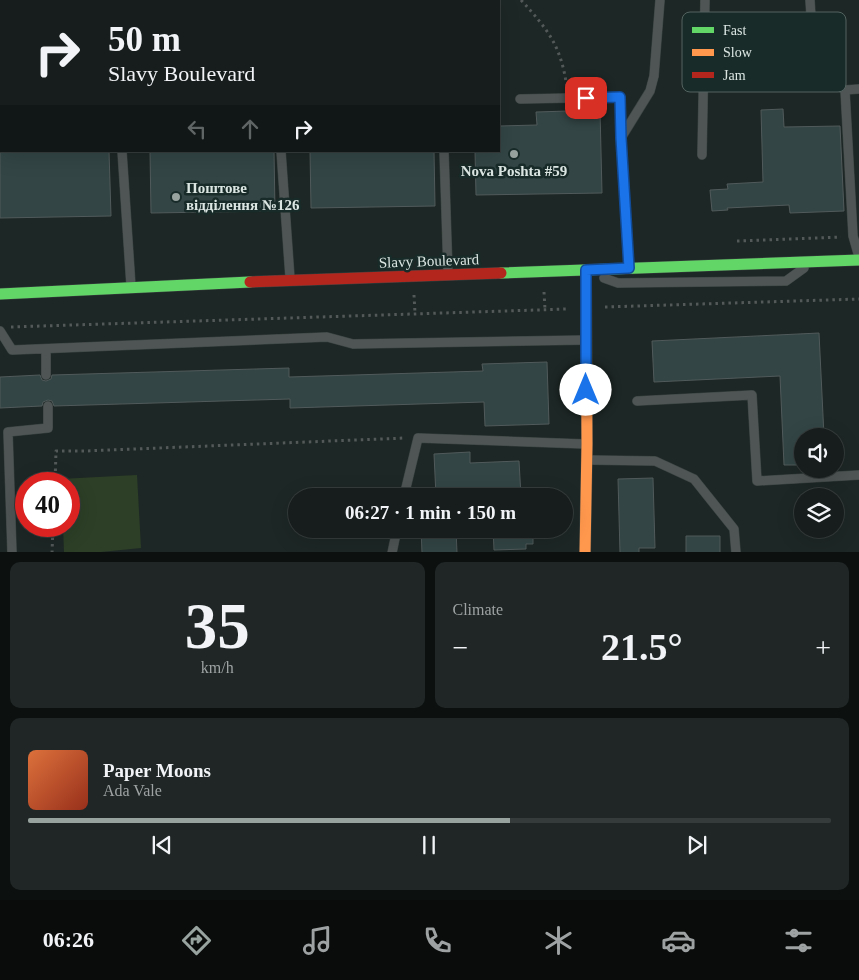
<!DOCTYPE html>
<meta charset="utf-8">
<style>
:root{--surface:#161d1c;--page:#1f2625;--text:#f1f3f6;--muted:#9ea2a3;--line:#353b3b;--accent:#98a3a0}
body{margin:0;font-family:"Times New Roman",serif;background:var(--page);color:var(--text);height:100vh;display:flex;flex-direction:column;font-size:19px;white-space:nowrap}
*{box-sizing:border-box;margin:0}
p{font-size:16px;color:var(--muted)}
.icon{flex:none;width:28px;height:28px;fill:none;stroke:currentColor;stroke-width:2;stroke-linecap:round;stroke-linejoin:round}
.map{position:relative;height:552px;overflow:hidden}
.drawer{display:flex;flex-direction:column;gap:10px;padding:10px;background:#0c100f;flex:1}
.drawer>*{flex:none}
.banner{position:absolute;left:0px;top:0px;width:500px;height:152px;box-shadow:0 5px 20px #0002,0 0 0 1px var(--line);background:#161d1c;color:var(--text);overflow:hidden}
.fabs{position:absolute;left:794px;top:428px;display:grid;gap:10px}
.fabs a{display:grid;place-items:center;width:50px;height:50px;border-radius:50%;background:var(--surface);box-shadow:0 5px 20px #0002,0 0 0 1px var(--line);font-size:25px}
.speed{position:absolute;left:15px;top:472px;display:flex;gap:10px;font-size:25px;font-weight:700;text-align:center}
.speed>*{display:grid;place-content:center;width:65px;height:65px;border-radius:50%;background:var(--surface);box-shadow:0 5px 20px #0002,0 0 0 1px var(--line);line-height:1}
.speed .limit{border:8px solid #d22;background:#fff;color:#111}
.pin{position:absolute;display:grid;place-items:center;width:42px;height:42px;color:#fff;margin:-21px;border-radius:10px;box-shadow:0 2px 8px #0006}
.me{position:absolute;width:55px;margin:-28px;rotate:0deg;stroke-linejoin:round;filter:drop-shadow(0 0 4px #0008)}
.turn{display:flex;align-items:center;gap:18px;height:105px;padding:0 25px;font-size:22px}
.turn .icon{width:65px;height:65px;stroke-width:2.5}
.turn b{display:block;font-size:35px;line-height:42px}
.lanes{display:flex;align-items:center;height:48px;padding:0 25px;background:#0003;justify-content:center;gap:25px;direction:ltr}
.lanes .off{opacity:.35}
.big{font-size:38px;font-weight:800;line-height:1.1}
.drawer .card{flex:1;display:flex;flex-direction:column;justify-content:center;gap:8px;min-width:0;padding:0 18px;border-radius:10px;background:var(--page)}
.drawer .dial{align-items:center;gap:0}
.dial b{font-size:65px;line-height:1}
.song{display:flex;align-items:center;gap:15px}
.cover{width:60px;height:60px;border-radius:8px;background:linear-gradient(135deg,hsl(20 70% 55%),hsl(10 70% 35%))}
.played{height:5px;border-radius:2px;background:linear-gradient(90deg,var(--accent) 60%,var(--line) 60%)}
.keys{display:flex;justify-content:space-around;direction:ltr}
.heat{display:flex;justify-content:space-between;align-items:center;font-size:28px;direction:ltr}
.drawer .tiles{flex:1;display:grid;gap:10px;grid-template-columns:1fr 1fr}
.card:last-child{grid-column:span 2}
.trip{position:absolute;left:288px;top:488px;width:285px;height:50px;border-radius:25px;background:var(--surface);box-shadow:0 5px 20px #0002,0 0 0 1px var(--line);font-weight:800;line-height:50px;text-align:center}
.dock{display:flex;height:80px;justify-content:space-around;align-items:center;background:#090c0b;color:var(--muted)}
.dock .icon{width:35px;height:35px}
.dock .current{color:var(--accent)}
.dock b{font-size:22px;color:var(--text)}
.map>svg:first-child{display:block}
</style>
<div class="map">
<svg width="859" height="553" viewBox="0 0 859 553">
<rect width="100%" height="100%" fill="#1d2725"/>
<path fill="#2d3f27" d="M137,475L141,548L101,552H64L63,526H69V484H61L60,479Z"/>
<path fill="#334545" stroke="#515a5a" d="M783,109L784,127L840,126L844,211L790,213L789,205L727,208L728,210L712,211L710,190L728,189L727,184L763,182L761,110Z
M600,110L602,193L476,195L475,151H499V126L537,125L536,112Z
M0,151H109L111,216L0,218Z
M150,151H274L275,211L151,213Z
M310,151H434L435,206L311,208Z
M819,333L824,436H802V465H784L780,376L654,382L652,341Z
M547,362L549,424L485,426L484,402L290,408V399L54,406L52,401L48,400L43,402L42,406L0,408V377L40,375L42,380L46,381L51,379L52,375L289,368V377L483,371L482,364Z
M470,452V463L519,461L521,496H436L434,454Z
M653,478L655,548H639V553H620L618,479Z
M421,529H456L457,553H422Z
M493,529H533V544H526V549L494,550Z
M686,536H720V553H686Z"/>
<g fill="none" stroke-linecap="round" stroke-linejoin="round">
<g stroke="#3a4241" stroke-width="10">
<path id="lane" d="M112,0L113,1
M274,0V1
M435,0L436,1
M810,0L815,83H833L845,90L859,89
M845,90L853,236L859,257
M520,99L620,97L621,139L629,267
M621,138L650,91L654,76L660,0
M122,151L131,286
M281,151L290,278
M444,151L448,273
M702,155L705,0
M604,278L618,283L786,281L804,268
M0,331L12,350L327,337L353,344L586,340
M46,349V375
M637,401L752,395L757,481L859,475
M589,460L655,461L694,479L734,529L736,553
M404,496L418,438L585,444
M12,553L8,432L48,428V406
M392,553L397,529"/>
</g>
<g stroke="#3a4241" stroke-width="12">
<path id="fast" d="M501,273L859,260
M0,294L250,282"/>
</g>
<g stroke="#3a4241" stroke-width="12">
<path id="slow" d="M585,553L587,444L586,270"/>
</g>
<g stroke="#3a4241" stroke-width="12">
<path id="jam" d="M250,282L501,273"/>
</g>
<path stroke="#535958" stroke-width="3" stroke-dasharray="2.5 4" stroke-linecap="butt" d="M365,0L368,1
M521,0C548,30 561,45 567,88
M737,241L841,237
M544,292L545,309
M414,295L415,313
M605,307L859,299
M11,327L567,309
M55,484L56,451H85L405,438
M52,553L53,526"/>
<use href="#lane" stroke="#4e5554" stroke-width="9"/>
<use href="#fast" stroke="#63d668" stroke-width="11"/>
<use href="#slow" stroke="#ff974d" stroke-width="11"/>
<use href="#jam" stroke="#b3261e" stroke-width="11"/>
</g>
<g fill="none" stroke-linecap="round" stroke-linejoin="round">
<g stroke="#114b97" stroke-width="12">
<path id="route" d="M586,98L620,97L621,138L629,268L586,270V390"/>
</g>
<use href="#route" stroke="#1a73e8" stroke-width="9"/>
</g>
<g fill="#98a3a0" stroke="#192b28" stroke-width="2">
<circle cx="514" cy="154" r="5"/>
<circle cx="176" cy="197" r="5"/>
</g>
<g text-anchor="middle" stroke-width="5" stroke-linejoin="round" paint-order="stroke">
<g font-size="15" font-weight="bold" fill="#dbe6e3" stroke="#192b28">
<text x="514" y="176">Nova Poshta #59</text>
<text x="186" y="193" text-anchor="start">Поштове<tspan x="186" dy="17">відділення №126</tspan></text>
</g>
<g font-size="15" fill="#dbe6e3" stroke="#192b28">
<text transform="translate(429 261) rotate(-2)" y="5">Slavy Boulevard</text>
</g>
</g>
<rect x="682" y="12" width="164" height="80" rx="8" fill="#192b28" stroke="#536360" stroke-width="1"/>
<rect x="692" y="27" width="22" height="6" fill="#63d668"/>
<rect x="692" y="49" width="22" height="7" fill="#ff974d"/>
<rect x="692" y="72" width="22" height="6" fill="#b3261e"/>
<g font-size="14" fill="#dbe6e3">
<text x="723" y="35">Fast</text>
<text x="723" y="57">Slow</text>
<text x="723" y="80">Jam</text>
</g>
</svg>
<div class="fabs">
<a><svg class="icon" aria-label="sound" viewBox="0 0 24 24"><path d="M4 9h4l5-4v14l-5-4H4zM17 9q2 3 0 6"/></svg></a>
<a><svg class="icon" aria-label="layers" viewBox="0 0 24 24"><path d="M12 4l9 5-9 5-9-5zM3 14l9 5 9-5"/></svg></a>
</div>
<div class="speed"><div class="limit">40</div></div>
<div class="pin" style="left:586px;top:98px;background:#d93025"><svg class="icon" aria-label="arrive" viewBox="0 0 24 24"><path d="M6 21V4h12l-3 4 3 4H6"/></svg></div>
<svg class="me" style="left:586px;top:390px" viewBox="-20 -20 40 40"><circle r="19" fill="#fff"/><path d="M0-13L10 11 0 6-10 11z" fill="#1a73e8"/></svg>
<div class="trip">06:27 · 1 min · 150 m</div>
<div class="banner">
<div class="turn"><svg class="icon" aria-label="right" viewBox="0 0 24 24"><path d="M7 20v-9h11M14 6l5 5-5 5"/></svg><div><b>50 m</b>Slavy Boulevard</div></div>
<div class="lanes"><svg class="icon off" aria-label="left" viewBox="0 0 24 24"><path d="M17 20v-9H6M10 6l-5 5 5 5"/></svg><svg class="icon off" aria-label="ahead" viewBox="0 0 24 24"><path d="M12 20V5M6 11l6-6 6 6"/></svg><svg class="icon" aria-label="right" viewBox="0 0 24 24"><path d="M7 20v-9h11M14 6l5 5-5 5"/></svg></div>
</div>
</div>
<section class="drawer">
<div class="tiles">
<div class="card dial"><b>35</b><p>km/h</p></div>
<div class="card"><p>Climate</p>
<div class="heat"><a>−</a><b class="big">21.5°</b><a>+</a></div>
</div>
<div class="card">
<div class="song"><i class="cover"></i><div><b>Paper Moons</b><p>Ada Vale</p></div></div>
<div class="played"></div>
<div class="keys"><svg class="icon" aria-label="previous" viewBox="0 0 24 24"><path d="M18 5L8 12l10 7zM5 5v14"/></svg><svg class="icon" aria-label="pause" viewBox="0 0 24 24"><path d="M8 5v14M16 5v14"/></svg><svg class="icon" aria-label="next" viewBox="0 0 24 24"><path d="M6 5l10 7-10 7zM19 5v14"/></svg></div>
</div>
</div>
</section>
<nav class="dock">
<b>06:26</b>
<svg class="icon current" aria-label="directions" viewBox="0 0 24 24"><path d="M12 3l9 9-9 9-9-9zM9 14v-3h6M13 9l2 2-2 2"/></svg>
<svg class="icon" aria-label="music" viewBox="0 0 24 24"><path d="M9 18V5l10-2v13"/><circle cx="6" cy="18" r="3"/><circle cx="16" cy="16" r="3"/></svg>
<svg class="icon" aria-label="phone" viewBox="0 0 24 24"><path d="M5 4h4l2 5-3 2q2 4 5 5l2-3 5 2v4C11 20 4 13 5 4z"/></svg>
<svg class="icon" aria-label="climate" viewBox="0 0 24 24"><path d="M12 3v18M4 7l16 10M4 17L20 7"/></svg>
<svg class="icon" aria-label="car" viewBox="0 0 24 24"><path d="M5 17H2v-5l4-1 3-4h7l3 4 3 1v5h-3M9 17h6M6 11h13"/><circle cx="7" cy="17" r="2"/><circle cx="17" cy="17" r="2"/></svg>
<svg class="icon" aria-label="filters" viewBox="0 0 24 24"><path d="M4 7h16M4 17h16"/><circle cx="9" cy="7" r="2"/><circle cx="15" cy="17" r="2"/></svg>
</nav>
